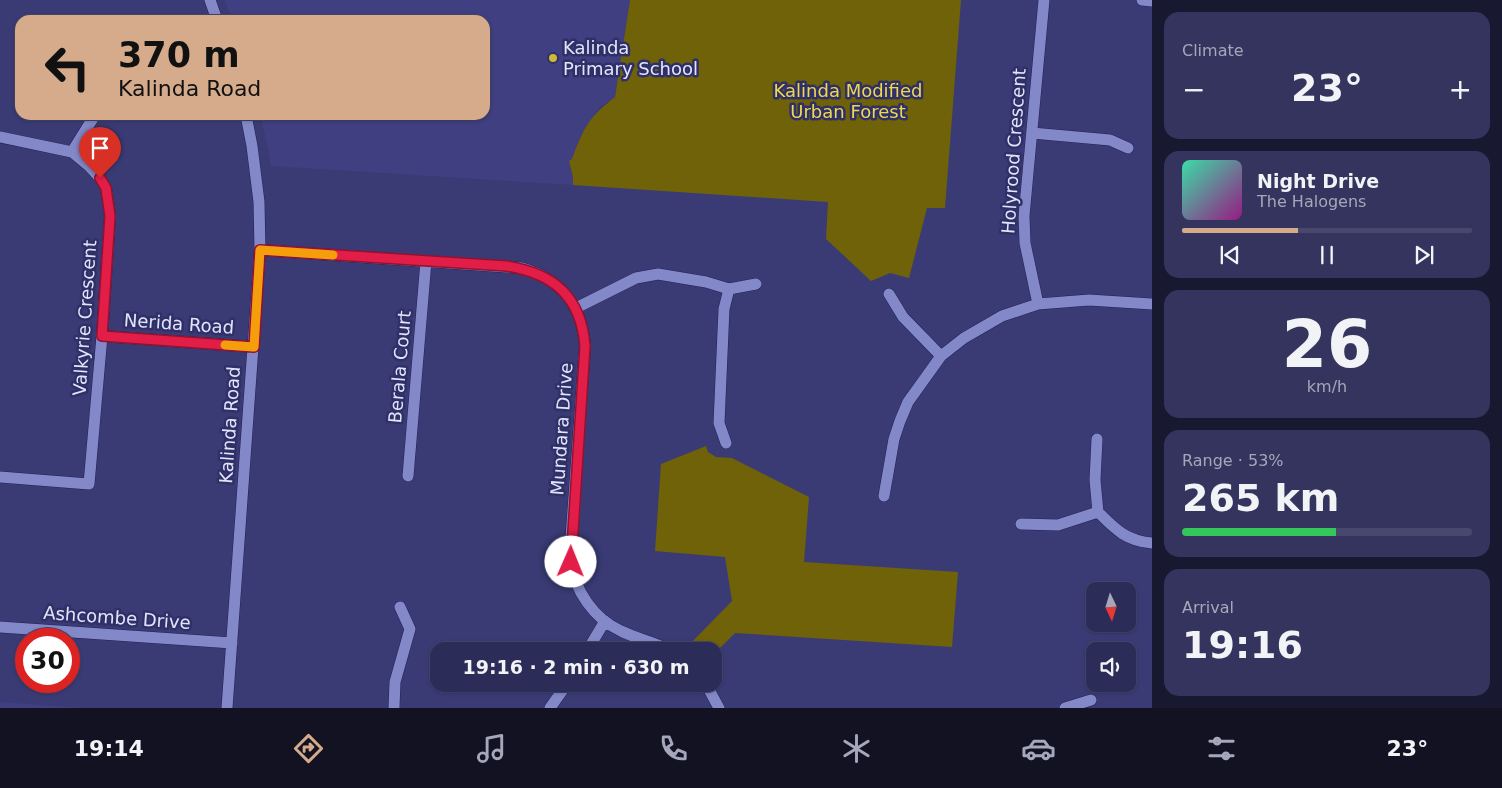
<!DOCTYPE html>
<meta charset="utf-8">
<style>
:root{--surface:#2c2c58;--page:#34345e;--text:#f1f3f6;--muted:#a6a7ba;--line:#48486e;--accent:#d6ab8b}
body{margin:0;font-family:"DejaVu Sans",sans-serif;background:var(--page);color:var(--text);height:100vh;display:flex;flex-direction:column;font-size:19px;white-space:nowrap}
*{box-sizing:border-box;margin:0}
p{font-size:16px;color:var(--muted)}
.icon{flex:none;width:28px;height:28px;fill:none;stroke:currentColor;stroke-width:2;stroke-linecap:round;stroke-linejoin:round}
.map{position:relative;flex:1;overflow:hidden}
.details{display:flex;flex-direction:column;gap:12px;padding:12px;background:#181830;width:350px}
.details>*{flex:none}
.top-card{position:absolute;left:15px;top:15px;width:475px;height:105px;border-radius:15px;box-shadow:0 1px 4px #0004,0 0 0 1px var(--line);background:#d6ab8b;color:#111;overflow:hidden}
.needle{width:32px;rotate:176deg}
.fabs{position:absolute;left:1086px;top:582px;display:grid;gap:10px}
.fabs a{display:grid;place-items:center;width:50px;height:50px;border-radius:10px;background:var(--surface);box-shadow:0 1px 4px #0004,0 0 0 1px var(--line);font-size:25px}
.speed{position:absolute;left:15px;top:628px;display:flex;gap:10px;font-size:25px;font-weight:700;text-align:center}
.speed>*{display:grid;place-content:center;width:65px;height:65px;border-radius:50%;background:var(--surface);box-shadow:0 1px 4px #0004,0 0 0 1px var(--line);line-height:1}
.speed .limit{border:8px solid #d22;background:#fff;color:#111}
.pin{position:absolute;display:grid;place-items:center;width:42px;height:42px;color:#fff;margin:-51px -21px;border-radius:50% 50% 50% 0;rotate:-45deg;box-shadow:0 0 5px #0007}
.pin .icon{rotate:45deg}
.me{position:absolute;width:55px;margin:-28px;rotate:1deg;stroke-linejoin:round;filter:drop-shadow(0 0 4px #0008)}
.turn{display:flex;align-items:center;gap:18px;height:105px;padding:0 20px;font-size:22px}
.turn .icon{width:65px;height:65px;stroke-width:2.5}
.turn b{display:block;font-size:35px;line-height:42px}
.big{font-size:38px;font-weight:700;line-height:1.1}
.details .tile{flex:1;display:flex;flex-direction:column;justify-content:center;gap:8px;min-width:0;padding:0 18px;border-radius:15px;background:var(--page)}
.details .dial{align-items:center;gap:0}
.dial b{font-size:65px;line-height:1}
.song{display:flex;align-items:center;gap:15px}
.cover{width:60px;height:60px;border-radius:8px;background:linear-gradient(135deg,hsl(160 70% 55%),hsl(310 70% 35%))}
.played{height:5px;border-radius:2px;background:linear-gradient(90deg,var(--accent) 40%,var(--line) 40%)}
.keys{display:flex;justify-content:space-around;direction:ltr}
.heat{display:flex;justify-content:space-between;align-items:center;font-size:28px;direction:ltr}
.charge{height:8px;border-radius:4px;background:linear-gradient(90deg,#34c759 53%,var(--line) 0)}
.trip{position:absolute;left:430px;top:642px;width:292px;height:50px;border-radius:15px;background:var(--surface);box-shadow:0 1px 4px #0004,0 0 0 1px var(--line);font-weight:700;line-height:50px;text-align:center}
.tab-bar{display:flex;height:80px;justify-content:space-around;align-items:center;background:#121223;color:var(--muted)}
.tab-bar .icon{width:35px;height:35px}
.tab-bar .active{color:var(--accent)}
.tab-bar b{font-size:22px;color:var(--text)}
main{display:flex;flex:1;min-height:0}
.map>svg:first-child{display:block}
</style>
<main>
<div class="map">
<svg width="1152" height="708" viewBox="0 0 1152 708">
<rect width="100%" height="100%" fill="#3a3b75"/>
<path fill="#3f3f81" d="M225,0H630L615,97L599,108L582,133L572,159L569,161L573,177V185L271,166L267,144L260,115H485V20H232Z
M0,702L82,708H0Z"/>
<path fill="#6f6209" d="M630,0H961L945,208H927L909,278L890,273L871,281L826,239L828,202L573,185V177L569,161L572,159C584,127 588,118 615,97Z
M706,446L708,452L716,457L732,458L809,497L804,562L958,572L952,647L735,633L714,654V651H694L688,646L732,601L725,557L655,551L661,464Z"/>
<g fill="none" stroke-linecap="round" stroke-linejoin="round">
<g stroke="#222057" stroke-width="12">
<path id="minor" d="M210,0L217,20
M1142,0L1152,1
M1032,133L1110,140L1128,148
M0,137L72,152L89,166L100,178L106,188L110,216L102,336L89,484L0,477
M72,152L95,115
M260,250L522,268C561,279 582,306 585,346L571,538C571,545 570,553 571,561C574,590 594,619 621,631C637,639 655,642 671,651
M889,294L903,317L941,356
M1038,304L1025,243L1024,216L1044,0
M576,308L636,278L658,274L706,282L729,289L756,284
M102,336L254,347
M1097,439L1095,480L1098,512C1115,529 1126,541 1152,543
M726,443L719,423L724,309L729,289
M408,476L426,261
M884,496L894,439L900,421L908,402L941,356L964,338L1002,316L1038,304L1089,300L1152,304
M1021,524L1058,525L1098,512
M0,627L232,643
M587,651L605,621
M706,684L719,708
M227,708L260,250L259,202L252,146L246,115
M394,708L395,682L410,629L400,607
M550,708L567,684
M1065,708L1091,700"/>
</g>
<use href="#minor" stroke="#8388c9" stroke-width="11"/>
</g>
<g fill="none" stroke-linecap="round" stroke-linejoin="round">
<g stroke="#92132f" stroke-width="12">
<path id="route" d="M100,178L106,188L110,216L102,336L254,347L260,250L506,266C554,273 581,297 585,346L571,562"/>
</g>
<use href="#route" stroke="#e11d48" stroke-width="9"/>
<path stroke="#f59e0b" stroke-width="9" d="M225,345L254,347L260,250L333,255"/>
</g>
<circle fill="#cdb938" stroke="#303069" stroke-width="2" cx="553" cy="58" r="5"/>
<g text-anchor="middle" stroke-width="5" stroke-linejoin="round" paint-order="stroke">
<g font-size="18" fill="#e2e5fa" stroke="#303069" text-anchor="start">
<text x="563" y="54">Kalinda<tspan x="563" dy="21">Primary School</tspan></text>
</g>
<g font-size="18" fill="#eed84f" stroke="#303069">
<text x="848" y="97">Kalinda Modified<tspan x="848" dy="21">Urban Forest</tspan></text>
</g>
<g font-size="18" fill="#e2e5fa" stroke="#303069">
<text transform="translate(1014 151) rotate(-86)" y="6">Holyrood Crescent</text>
<text transform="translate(85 318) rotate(-86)" y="6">Valkyrie Crescent</text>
<text transform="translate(179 324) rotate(4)" y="6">Nerida Road</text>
<text transform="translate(400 367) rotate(-85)" y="6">Berala Court</text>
<text transform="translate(230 425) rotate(-86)" y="6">Kalinda Road</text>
<text transform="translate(562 429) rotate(-86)" y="6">Mundara Drive</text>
<text transform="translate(117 618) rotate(4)" y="6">Ashcombe Drive</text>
</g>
</g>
</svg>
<div class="fabs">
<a><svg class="needle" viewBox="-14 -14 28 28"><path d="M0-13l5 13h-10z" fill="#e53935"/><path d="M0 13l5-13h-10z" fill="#a6a7ba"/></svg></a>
<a><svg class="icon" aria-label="sound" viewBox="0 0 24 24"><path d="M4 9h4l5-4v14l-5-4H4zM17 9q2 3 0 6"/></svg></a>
</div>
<div class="speed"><div class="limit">30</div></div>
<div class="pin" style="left:100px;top:178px;background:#d93025"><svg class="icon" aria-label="arrive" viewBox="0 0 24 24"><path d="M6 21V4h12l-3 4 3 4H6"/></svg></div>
<svg class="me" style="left:571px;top:562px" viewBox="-20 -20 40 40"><circle r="19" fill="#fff"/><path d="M0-13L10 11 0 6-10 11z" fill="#e11d48"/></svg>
<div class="trip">19:16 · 2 min · 630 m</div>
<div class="top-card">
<div class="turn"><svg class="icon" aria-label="left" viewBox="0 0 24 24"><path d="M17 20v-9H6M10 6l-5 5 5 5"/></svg><div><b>370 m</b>Kalinda Road</div></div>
</div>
</div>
<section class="details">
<div class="tile"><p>Climate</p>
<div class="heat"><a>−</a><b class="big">23°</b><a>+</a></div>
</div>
<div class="tile">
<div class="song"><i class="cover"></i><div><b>Night Drive</b><p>The Halogens</p></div></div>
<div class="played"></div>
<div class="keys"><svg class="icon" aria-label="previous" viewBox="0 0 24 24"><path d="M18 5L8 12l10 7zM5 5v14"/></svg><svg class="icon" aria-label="pause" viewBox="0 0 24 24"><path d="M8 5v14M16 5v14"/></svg><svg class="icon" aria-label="next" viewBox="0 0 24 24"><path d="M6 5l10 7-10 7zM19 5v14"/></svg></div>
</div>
<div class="tile dial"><b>26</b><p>km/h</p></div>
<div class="tile"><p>Range · 53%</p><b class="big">265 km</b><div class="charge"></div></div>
<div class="tile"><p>Arrival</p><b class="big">19:16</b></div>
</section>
</main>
<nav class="tab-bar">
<b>19:14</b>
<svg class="icon active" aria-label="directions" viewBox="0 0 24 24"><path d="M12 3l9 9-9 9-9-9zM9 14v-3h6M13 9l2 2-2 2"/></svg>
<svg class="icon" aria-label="music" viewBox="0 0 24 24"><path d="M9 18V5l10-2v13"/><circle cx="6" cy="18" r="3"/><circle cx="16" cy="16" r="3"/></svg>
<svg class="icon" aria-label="phone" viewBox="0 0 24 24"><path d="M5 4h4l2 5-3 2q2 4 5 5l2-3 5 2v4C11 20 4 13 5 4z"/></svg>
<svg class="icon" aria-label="climate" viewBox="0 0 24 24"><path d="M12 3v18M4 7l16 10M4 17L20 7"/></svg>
<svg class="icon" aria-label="car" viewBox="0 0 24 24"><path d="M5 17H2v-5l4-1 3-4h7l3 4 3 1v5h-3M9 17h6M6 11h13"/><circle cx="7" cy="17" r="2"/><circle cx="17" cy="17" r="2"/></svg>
<svg class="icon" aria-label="filters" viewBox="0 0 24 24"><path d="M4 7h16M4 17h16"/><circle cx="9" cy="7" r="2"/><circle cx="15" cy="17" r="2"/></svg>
<b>23°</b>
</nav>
